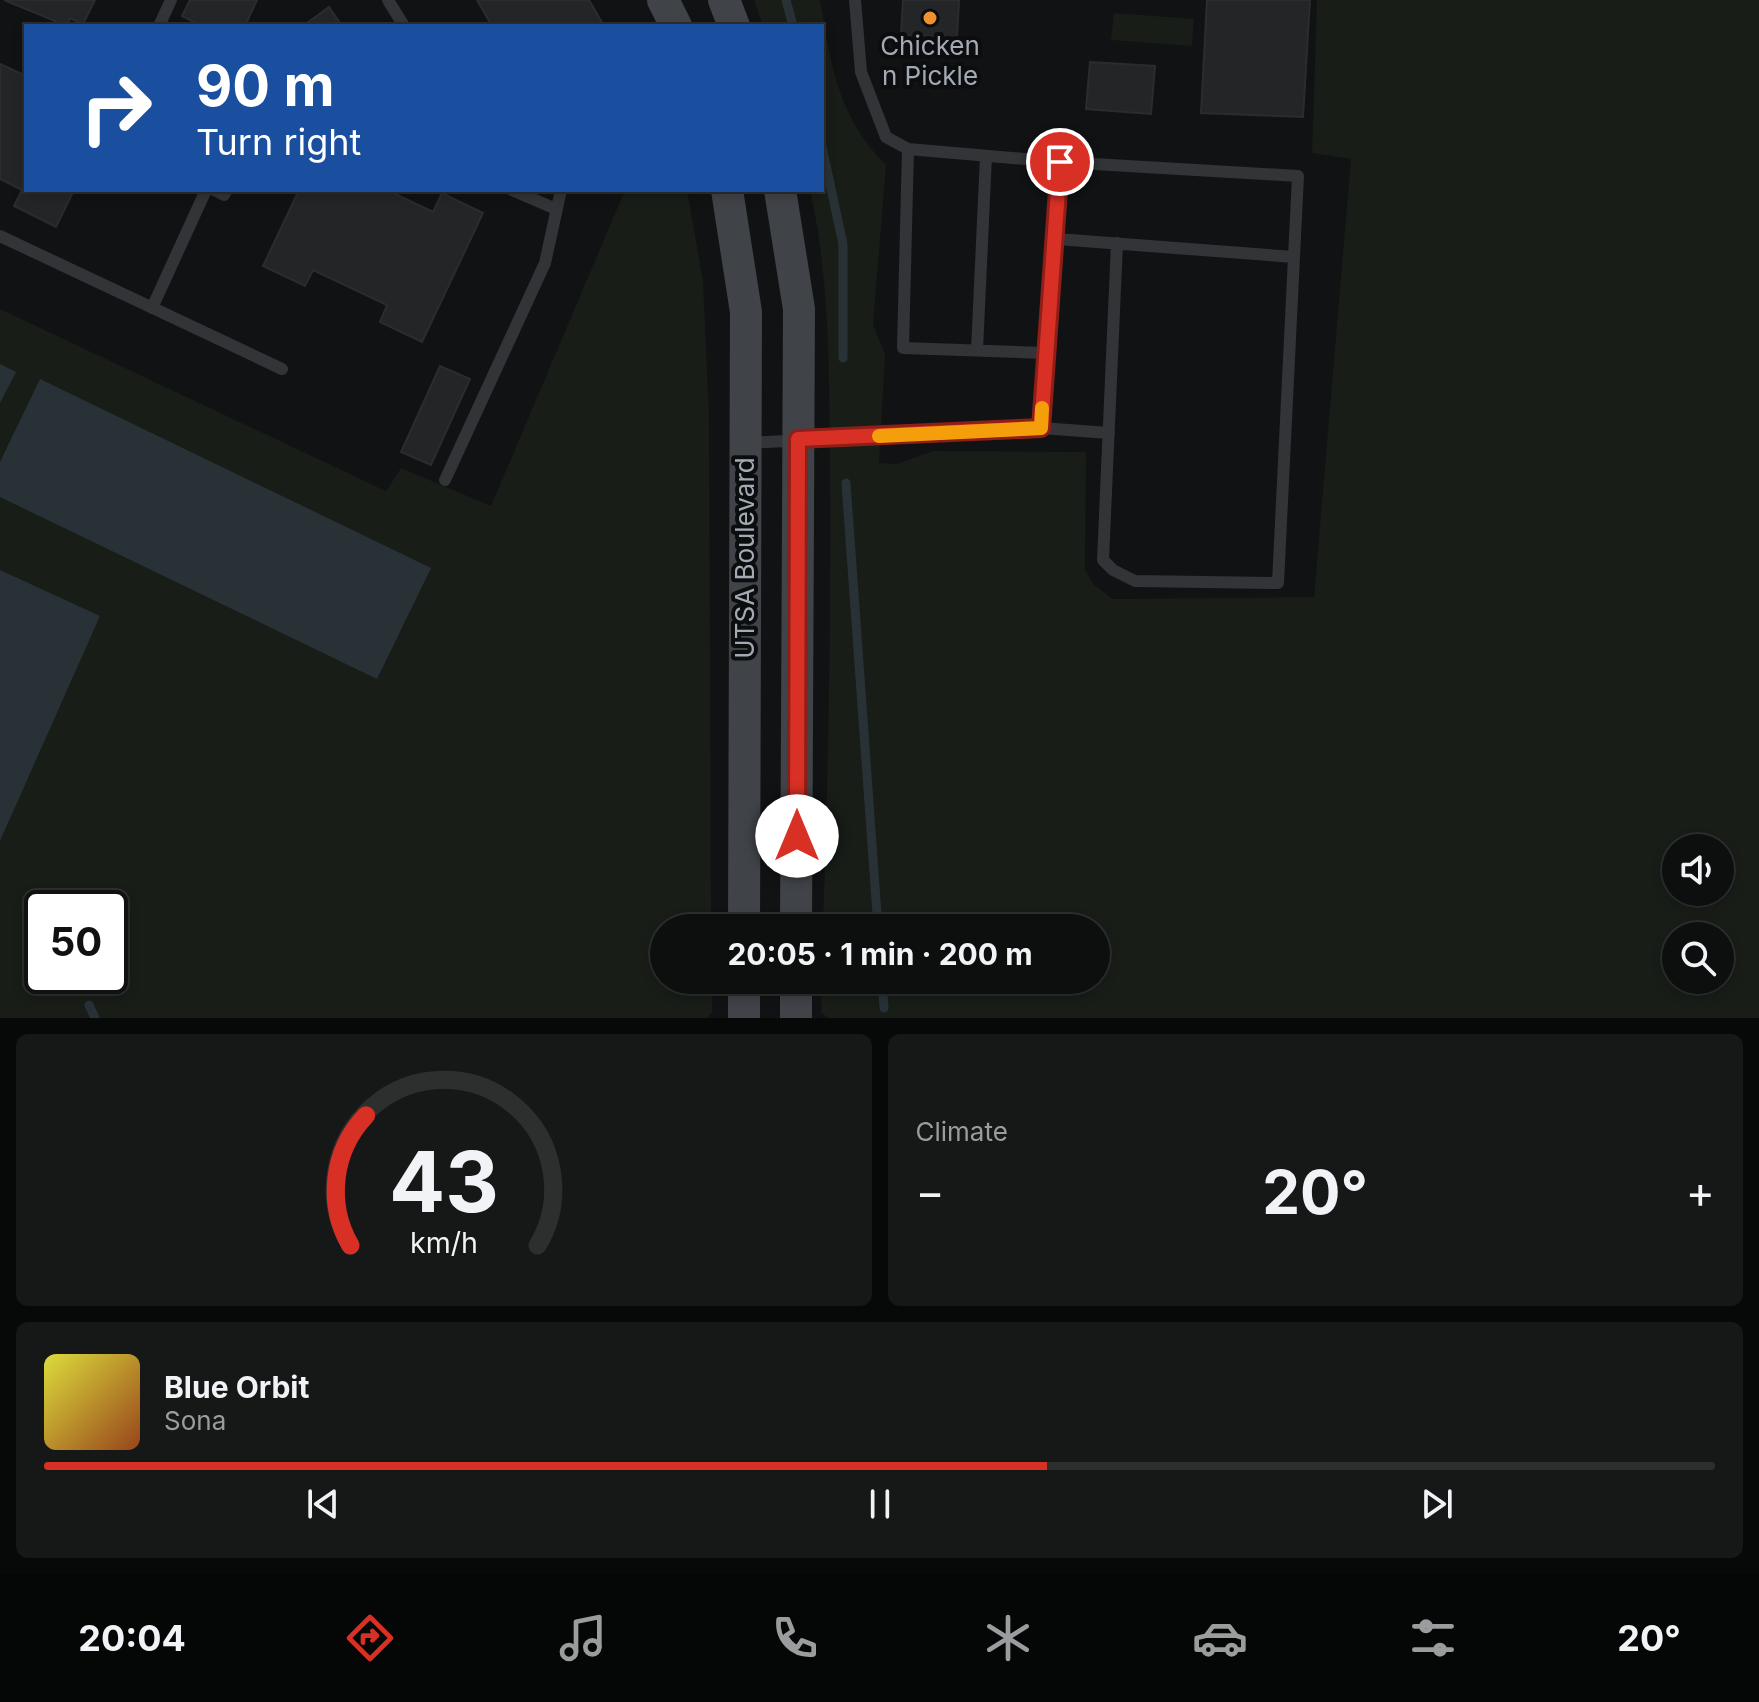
<!DOCTYPE html>
<meta charset="utf-8">
<style>
:root{--surface:#0d0e0e;--page:#161717;--text:#f1f3f6;--muted:#9a9c9e;--line:#2d2e2e;--accent:#d93025}
body{margin:0;font-family:Inter,sans-serif;background:var(--page);color:var(--text);height:100vh;display:flex;flex-direction:column;font-size:30px;white-space:nowrap}
*{box-sizing:border-box;margin:0}
p{font-size:26px;color:var(--muted)}
.icon{flex:none;width:44px;height:44px;fill:none;stroke:currentColor;stroke-width:2;stroke-linecap:round;stroke-linejoin:round}
.map{position:relative;height:1018px;overflow:hidden}
.drawer{display:flex;flex-direction:column;gap:16px;padding:16px;background:#070808;flex:1}
.drawer>*{flex:none}
.top-card{position:absolute;left:24px;top:24px;width:800px;height:168px;border-radius:0px;box-shadow:0 4px 12px #0003,0 0 0 2px var(--line);background:#1a4fa0;color:#fff;overflow:hidden}
.buttons{position:absolute;left:1662px;top:834px;display:grid;gap:16px}
.buttons a{display:grid;place-items:center;width:72px;height:72px;border-radius:50%;background:var(--surface);box-shadow:0 4px 12px #0003,0 0 0 2px var(--line);font-size:40px}
.speed{position:absolute;left:24px;top:890px;display:flex;gap:16px;font-size:40px;font-weight:700;text-align:center}
.speed>*{display:grid;place-content:center;width:104px;height:104px;border-radius:50%;background:var(--surface);box-shadow:0 4px 12px #0003,0 0 0 2px var(--line);line-height:1}
.speed .limit{border:4px solid #111;border-radius:12px;background:#fff;color:#111}
.pin{position:absolute;display:grid;place-items:center;width:68px;height:68px;color:#fff;margin:-34px;border:4px solid #fff;border-radius:50%;box-shadow:0 2px 8px #0007}
.me{position:absolute;width:88px;margin:-44px;rotate:0deg;stroke-linejoin:round;filter:drop-shadow(0 0 6px #0008)}
.turn{display:flex;align-items:center;gap:28px;height:168px;padding:0 40px;font-size:36px}
.turn .icon{width:104px;height:104px;stroke-width:2.5}
.turn b{display:block;font-size:56px;line-height:68px}
.big{font-size:60px;font-weight:700;line-height:1.1}
.drawer .card{flex:1;display:flex;flex-direction:column;justify-content:center;gap:12px;min-width:0;padding:0 28px;border-radius:12px;background:var(--page)}
.drawer .dial{align-items:center;gap:0}
.dial svg{height:208px;overflow:visible;fill:none;stroke:var(--line);stroke-width:7;stroke-linecap:round;text-anchor:middle}
.dial text{fill:var(--text);stroke:none}
.song{display:flex;align-items:center;gap:24px}
.cover{width:96px;height:96px;border-radius:12px;background:linear-gradient(135deg,hsl(60 70% 55%),hsl(20 70% 35%))}
.played{height:8px;border-radius:4px;background:linear-gradient(90deg,var(--accent) 60%,var(--line) 60%)}
.keys{display:flex;justify-content:space-around;direction:ltr}
.heat{display:flex;justify-content:space-between;align-items:center;font-size:44px;direction:ltr}
.drawer .tiles{flex:1;display:grid;gap:16px;grid-template-columns:1fr 1fr}
.card:last-child{grid-column:span 2}
.trip{position:absolute;left:650px;top:914px;width:460px;height:80px;border-radius:40px;background:var(--surface);box-shadow:0 4px 12px #0003,0 0 0 2px var(--line);font-weight:700;line-height:80px;text-align:center}
.tabs{display:flex;height:128px;justify-content:space-around;align-items:center;background:#050606;color:var(--muted)}
.tabs .icon{width:56px;height:56px}
.tabs .on{color:var(--accent)}
.tabs b{font-size:36px;color:var(--text)}
.map>svg:first-child{display:block}
</style>
<div class="map">
<svg width="1759" height="1018" viewBox="0 0 1759 1018">
<rect width="100%" height="100%" fill="#111213"/>
<path fill="#181d18" fill-rule="evenodd" d="M754,0H820C831,65 838,117 886,165L873,325L885,354L879,463L897,464L933,451L1086,452L1085,570L1094,585L1113,599L1314,597L1351,159L1312,153L1317,0H1759V1018H828L821,1012L822,980H1096V928H823C828,778 831,629 830,480C829,383 831,284 810,190H822V26H763ZM1676,848H1720V892H1676ZM1676,936H1720V980H1676Z
M1114,13L1194,19L1192,46L1111,40Z
M625,190H687L703,281L709,415L711,928H664V980H712V1012L707,1018H0V309L386,491L401,468L491,506ZM42,908H110V976H42Z"/>
<path fill="#283236" d="M0,364L16,372L0,403Z
M40,379L431,568L377,679L0,497V462Z
M0,570L100,616L0,841Z"/>
<g fill="none" stroke-linecap="round" stroke-linejoin="round">
<path stroke="#283236" stroke-width="9" d="M786,0L793,26
M822,147L843,244V358
M846,483L878,928
M882,980L884,1008
M89,1005L95,1018"/>
</g>
<path fill="#242527" stroke="#2b2c2f" stroke-width="2" d="M4,0H95L83,24L70,18L67,26Z
M190,0H257L245,26H202L182,16Z
M477,0H589L604,26H492Z
M903,0H959L957,37L901,35Z
M1207,0H1310L1303,117L1201,113Z
M329,7L342,26H303Z
M1090,62L1155,66L1151,114L1086,109Z
M0,64L26,76V190H74L56,227L14,206L22,190L0,179Z
M299,190H387L433,212L442,193L483,213L422,342L380,322L387,305L313,270L305,286L263,266Z
M440,366L470,379L431,465L401,452Z"/>
<g fill="none" stroke-linecap="round" stroke-linejoin="round">
<path stroke="#323438" stroke-width="12" d="M388,0L404,26
M159,26L171,0
M908,149L903,348L1044,353
M214,190L224,195L227,190
M512,190L556,209
M0,236L282,369
M1057,239L1294,257L1298,176L1060,162
M1117,243L1103,560L1113,570L1135,581L1278,583L1294,257
M152,308L206,190
M977,350L986,156
M1041,428L1109,433
M746,443L1041,428L1060,162L908,149L886,137L861,72L855,0
M445,480L545,263L561,190"/>
<path stroke="#404348" stroke-width="32" d="M663,0L676,26
M724,0L734,26
M727,190L746,312L744,928
M780,190L799,309L796,928
M744,1018V980
M796,1018V980"/>
</g>
<g fill="none" stroke-linecap="round" stroke-linejoin="round">
<g stroke="#8d1f18" stroke-width="20">
<path id="route" d="M797,836L798,439L1041,428L1060,162"/>
</g>
<use href="#route" stroke="#d93025" stroke-width="14"/>
<path stroke="#f59e0b" stroke-width="14" d="M879,436L1041,428L1042,408"/>
</g>
<circle fill="#ee912e" stroke="#0c0d0e" stroke-width="3" cx="930" cy="18" r="8"/>
<g text-anchor="middle" stroke-width="8" stroke-linejoin="round" paint-order="stroke">
<g font-size="26" fill="#a3aab3" stroke="#0c0d0e">
<text x="930" y="55">Chicken<tspan x="930" dy="30">n Pickle</tspan></text>
</g>
<g font-size="26" fill="#a3aab3" stroke="#0c0d0e">
<text transform="translate(745 558) rotate(-90)" y="9">UTSA Boulevard</text>
</g>
</g>
</svg>
<div class="buttons">
<a><svg class="icon" aria-label="sound" viewBox="0 0 24 24"><path d="M4 9h4l5-4v14l-5-4H4zM17 9q2 3 0 6"/></svg></a>
<a><svg class="icon" aria-label="search" viewBox="0 0 24 24"><circle cx="10" cy="10" r="6"/><path d="M15 15l6 6"/></svg></a>
</div>
<div class="speed"><div class="limit">50</div></div>
<div class="pin" style="left:1060px;top:162px;background:#d93025"><svg class="icon" aria-label="arrive" viewBox="0 0 24 24"><path d="M6 21V4h12l-3 4 3 4H6"/></svg></div>
<svg class="me" style="left:797px;top:836px" viewBox="-20 -20 40 40"><circle r="19" fill="#fff"/><path d="M0-13L10 11 0 6-10 11z" fill="#d93025"/></svg>
<div class="trip">20:05 · 1 min · 200 m</div>
<div class="top-card">
<div class="turn"><svg class="icon" aria-label="right" viewBox="0 0 24 24"><path d="M7 20v-9h11M14 6l5 5-5 5"/></svg><div><b>90 m</b>Turn right</div></div>
</div>
</div>
<section class="drawer">
<div class="tiles">
<div class="card dial"><svg viewBox="0 0 100 80">
<path d="M14 69A42 42 0 1 1 86 69"/>
<path d="M14 69A42 42 0 0 1 20 19" stroke="#d93025"/>
<text x="50" y="56" font-size="32" font-weight="700">43</text>
<text x="50" y="72" font-size="11">km/h</text>
</svg></div>
<div class="card"><p>Climate</p>
<div class="heat"><a>−</a><b class="big">20°</b><a>+</a></div>
</div>
<div class="card">
<div class="song"><i class="cover"></i><div><b>Blue Orbit</b><p>Sona</p></div></div>
<div class="played"></div>
<div class="keys"><svg class="icon" aria-label="previous" viewBox="0 0 24 24"><path d="M18 5L8 12l10 7zM5 5v14"/></svg><svg class="icon" aria-label="pause" viewBox="0 0 24 24"><path d="M8 5v14M16 5v14"/></svg><svg class="icon" aria-label="next" viewBox="0 0 24 24"><path d="M6 5l10 7-10 7zM19 5v14"/></svg></div>
</div>
</div>
</section>
<nav class="tabs">
<b>20:04</b>
<svg class="icon on" aria-label="directions" viewBox="0 0 24 24"><path d="M12 3l9 9-9 9-9-9zM9 14v-3h6M13 9l2 2-2 2"/></svg>
<svg class="icon" aria-label="music" viewBox="0 0 24 24"><path d="M9 18V5l10-2v13"/><circle cx="6" cy="18" r="3"/><circle cx="16" cy="16" r="3"/></svg>
<svg class="icon" aria-label="phone" viewBox="0 0 24 24"><path d="M5 4h4l2 5-3 2q2 4 5 5l2-3 5 2v4C11 20 4 13 5 4z"/></svg>
<svg class="icon" aria-label="climate" viewBox="0 0 24 24"><path d="M12 3v18M4 7l16 10M4 17L20 7"/></svg>
<svg class="icon" aria-label="car" viewBox="0 0 24 24"><path d="M5 17H2v-5l4-1 3-4h7l3 4 3 1v5h-3M9 17h6M6 11h13"/><circle cx="7" cy="17" r="2"/><circle cx="17" cy="17" r="2"/></svg>
<svg class="icon" aria-label="filters" viewBox="0 0 24 24"><path d="M4 7h16M4 17h16"/><circle cx="9" cy="7" r="2"/><circle cx="15" cy="17" r="2"/></svg>
<b>20°</b>
</nav>
